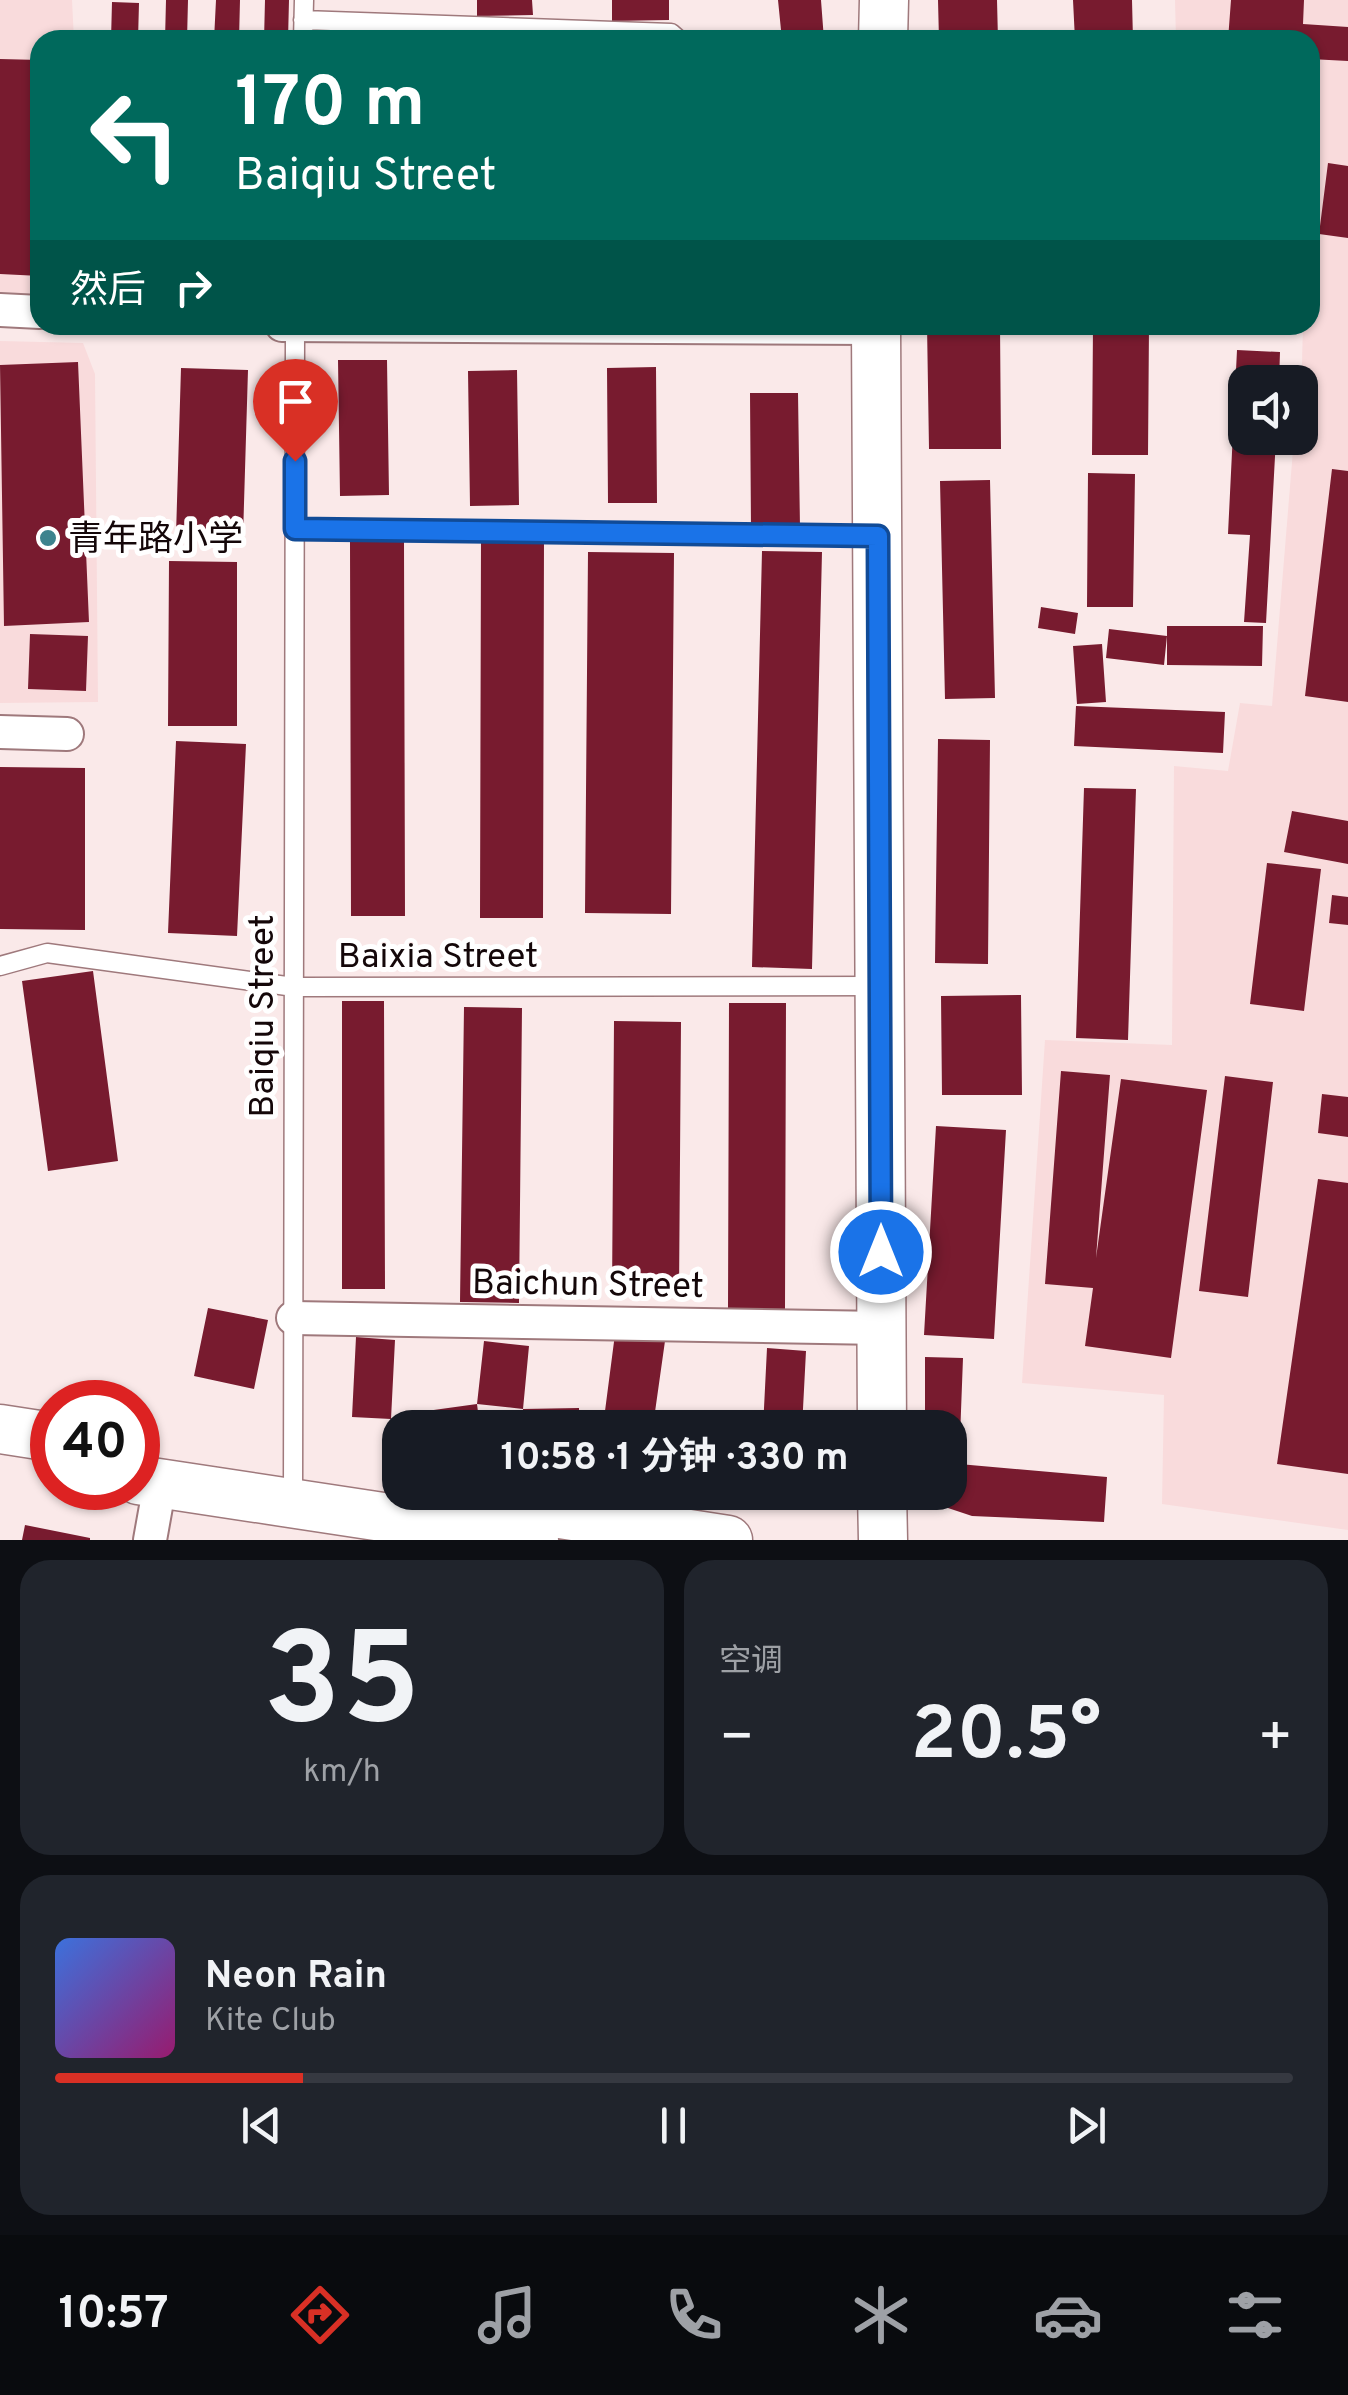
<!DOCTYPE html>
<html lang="zh">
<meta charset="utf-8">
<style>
:root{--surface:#171b24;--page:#20242c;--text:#f1f3f6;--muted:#9ea1a6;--line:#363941;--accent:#d93025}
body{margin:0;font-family:Overpass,"Noto Sans SC",sans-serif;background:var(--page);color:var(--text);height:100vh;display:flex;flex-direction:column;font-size:38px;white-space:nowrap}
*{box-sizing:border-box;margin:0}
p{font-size:32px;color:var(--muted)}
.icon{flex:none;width:55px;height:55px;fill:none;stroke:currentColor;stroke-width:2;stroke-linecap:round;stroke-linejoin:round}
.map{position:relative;height:1540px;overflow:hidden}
.details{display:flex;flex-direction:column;gap:20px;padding:20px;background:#0d0f14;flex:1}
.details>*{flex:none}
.guide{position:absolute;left:30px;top:30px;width:1290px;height:305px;border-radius:30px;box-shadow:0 2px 8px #0004;background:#00695c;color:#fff;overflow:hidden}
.tools{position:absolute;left:1228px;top:365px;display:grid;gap:20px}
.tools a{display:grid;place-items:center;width:90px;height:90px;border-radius:20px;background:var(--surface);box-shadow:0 2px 8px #0004;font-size:50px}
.speed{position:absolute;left:30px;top:1380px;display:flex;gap:20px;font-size:50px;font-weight:700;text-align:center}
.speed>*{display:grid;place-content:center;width:130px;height:130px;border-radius:50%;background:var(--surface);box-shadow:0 2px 8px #0004;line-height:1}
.speed .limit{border:15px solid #d22;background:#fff;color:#111}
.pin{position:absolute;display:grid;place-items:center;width:85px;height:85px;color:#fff;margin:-102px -42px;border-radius:50% 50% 50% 0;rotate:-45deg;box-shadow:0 0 10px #0007}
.pin .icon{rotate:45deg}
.me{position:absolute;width:110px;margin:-55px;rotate:0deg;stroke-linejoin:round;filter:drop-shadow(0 0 8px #0008)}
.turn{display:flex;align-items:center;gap:35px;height:210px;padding:0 40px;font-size:45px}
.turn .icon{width:130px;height:130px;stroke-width:2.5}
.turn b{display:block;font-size:70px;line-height:85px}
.then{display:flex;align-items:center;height:95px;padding:0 40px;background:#0003;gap:20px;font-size:38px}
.big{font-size:75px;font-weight:700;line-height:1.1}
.details .widget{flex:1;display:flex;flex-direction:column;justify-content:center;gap:15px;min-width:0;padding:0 35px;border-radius:30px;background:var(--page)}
.details .dial{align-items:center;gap:0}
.dial b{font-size:130px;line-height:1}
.song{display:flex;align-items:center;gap:30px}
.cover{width:120px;height:120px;border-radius:15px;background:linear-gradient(135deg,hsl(220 70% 55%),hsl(320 70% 35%))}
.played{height:10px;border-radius:5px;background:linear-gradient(90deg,var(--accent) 20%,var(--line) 20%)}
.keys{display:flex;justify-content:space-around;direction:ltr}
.heat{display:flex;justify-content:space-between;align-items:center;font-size:55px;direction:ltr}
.details .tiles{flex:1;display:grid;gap:20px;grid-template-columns:1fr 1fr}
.widget:last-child{grid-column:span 2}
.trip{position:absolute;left:382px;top:1410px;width:585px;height:100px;border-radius:30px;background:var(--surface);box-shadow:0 2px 8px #0004;font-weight:700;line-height:100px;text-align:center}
.menu{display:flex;height:160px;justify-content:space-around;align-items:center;background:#090b0e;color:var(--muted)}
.menu .icon{width:70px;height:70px}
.menu .active{color:var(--accent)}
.menu b{font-size:45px;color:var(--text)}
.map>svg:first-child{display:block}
</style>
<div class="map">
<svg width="1348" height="1540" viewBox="0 0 1348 1540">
<rect width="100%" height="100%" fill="#fae9e9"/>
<path fill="#f9dbdc" d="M0,0H72L74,40H40V295L0,292Z
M1175,0H1348V1530L1162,1504L1164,1395L1022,1383L1045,1040L1172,1045L1174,766L1228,771L1240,703L1272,706L1294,438H1300L1303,325H1310V233L1319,117L1310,114V40H1176Z
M0,341L83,343L95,374L98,702L0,703Z"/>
<path fill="#781b2f" d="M166,0H188L187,40H165Z
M216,0H240L239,40H214Z
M265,0H289L288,40H264Z
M477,0H532L533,15L477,16Z
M612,0H669V20L612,21Z
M778,0H821L824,40H782Z
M938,0H997L998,40H939Z
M1073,0H1132L1133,40H1075Z
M1231,0H1304L1303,24L1348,27V61L1310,59V40H1228Z
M112,2L139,3L138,40H111Z
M0,59L40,60V276L0,274Z
M1328,163L1348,166V238L1319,234Z
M927,325H1000L1001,449H929Z
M1093,325H1149L1148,455H1092Z
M1237,350L1280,352L1279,382H1245V438H1276L1266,623L1244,622L1250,535L1228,534Z
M338,360H387L389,495L340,496Z
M78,362L89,622L4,626L0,365Z
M656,367L657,503H608L607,368Z
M181,368L248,370L243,537L176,535Z
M517,370L519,505L470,506L468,371Z
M750,393H798L800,528L751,529Z
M1332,469L1348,471V702L1305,696Z
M1088,473L1135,474L1133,607H1087Z
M990,480L995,698L945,699L940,481Z
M481,536L544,537L543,918H480Z
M350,542H404L405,916H351Z
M762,551L822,552L812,969L752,967Z
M588,552L674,553L671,914L585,913Z
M169,561L237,562V726H168Z
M1041,607L1078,613L1075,634L1038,628Z
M1167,626H1263L1262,666L1167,665Z
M1109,629L1167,636L1164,665L1106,658Z
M30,634L88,636L86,691L28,689Z
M1102,644L1106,702L1077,704L1073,646Z
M1076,706L1225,712L1223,753L1074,746Z
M938,739L990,740L988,964L935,963Z
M176,741L246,744L237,936L168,933Z
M0,767L85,768V930L0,929Z
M1084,788L1136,789L1128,1040L1076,1038Z
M1292,811L1348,821V864L1284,852Z
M1267,863L1321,869L1304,1011L1250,1004Z
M1332,895L1348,897V925L1329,923Z
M93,971L118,1161L48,1171L22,981Z
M1021,995L1022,1095H942L941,996Z
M342,1001H384L385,1289H342Z
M729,1003H786L785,1310H728Z
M464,1007L522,1008L519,1303L460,1302Z
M614,1021L681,1022L679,1294H612Z
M1061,1071L1110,1075L1096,1258L1121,1079L1207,1090L1171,1358L1085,1346L1093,1288L1045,1284Z
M1225,1076L1273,1082L1248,1297L1199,1291Z
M1322,1094L1348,1097V1137L1318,1133Z
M936,1126L1006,1130L994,1339L924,1335Z
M1318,1179L1348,1183V1474L1277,1464Z
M208,1308L268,1320L254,1389L194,1376Z
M615,1334L665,1341L654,1419L605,1411Z
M356,1337L395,1340L391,1419L352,1417Z
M484,1341L529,1346L523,1409L477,1404Z
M767,1348L806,1351L802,1428H763Z
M925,1357L963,1358L959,1464L1107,1477L1104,1522L972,1516L945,1507L937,1492H950V1428H925Z
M477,1404L480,1428H414L412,1413Z
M579,1408V1428H523V1409Z
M654,1419L739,1422V1428H654Z
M25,1525L90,1538V1540H22Z"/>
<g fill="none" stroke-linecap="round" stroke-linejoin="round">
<g stroke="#9f797c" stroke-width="21">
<path id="lane" d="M303,20L671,33L679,40
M303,40L304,0
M295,529L877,535
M0,966L47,953L294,987L879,986
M293,1499L295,325"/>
</g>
<g stroke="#9f797c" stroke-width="36">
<path id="street" d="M0,310L40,312
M282,325L876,328
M0,732L67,734
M293,1318L882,1328
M150,1540L160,1484"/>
</g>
<g stroke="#9f797c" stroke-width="51">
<path id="secondary" d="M883,40L884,0
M876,325L882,1428
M0,1429L52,1437
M138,1480L534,1540
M882,1492L883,1540
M489,1503L728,1540"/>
</g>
<use href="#lane" stroke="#fff" stroke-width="18"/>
<use href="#street" stroke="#fff" stroke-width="32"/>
<use href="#secondary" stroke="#fff" stroke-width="48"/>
</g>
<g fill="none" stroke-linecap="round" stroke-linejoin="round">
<g stroke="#114b97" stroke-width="25">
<path id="route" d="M295,461V529L878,536L881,1252"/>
</g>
<use href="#route" stroke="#1a73e8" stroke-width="18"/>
</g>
<circle fill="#3d838e" stroke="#fff" stroke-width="4" cx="48" cy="538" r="10"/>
<g text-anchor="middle" stroke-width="10" stroke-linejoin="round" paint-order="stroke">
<g font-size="35" fill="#140709" stroke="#fff" text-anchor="start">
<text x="68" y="550">青年路小学</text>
</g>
<g font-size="35" fill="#140709" stroke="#fff">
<text x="438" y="967">Baixia Street</text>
<text transform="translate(261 1016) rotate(-90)" y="12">Baiqiu Street</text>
<text transform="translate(588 1283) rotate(1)" y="12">Baichun Street</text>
</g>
</g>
</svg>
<div class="tools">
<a><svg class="icon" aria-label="sound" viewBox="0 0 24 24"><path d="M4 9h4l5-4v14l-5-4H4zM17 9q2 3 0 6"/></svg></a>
</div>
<div class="speed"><div class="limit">40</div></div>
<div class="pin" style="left:295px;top:461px;background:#d93025"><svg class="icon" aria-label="arrive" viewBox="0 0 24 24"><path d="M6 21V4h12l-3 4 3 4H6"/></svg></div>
<svg class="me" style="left:881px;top:1252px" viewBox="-20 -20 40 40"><circle r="17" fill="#1a73e8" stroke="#fff" stroke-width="3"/><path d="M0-11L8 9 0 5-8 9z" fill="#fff"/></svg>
<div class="trip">10:58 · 1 分钟 · 330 m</div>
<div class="guide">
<div class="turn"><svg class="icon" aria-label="left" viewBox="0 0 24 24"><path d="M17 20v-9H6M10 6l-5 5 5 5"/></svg><div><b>170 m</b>Baiqiu Street</div></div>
<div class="then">然后<svg class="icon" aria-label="right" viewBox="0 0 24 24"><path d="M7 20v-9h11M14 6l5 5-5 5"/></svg></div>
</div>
</div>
<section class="details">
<div class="tiles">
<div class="widget dial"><b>35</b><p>km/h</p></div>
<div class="widget"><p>空调</p>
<div class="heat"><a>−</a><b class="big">20.5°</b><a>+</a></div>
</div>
<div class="widget">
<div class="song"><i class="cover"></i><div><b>Neon Rain</b><p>Kite Club</p></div></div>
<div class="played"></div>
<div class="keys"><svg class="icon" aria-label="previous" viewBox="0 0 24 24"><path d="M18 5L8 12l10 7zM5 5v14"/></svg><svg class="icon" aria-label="pause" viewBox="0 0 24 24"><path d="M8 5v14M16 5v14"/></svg><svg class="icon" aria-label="next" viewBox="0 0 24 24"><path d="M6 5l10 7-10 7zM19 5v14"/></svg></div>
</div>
</div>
</section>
<nav class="menu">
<b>10:57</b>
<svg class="icon active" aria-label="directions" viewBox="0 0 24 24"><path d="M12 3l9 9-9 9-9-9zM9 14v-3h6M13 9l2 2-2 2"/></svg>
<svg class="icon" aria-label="music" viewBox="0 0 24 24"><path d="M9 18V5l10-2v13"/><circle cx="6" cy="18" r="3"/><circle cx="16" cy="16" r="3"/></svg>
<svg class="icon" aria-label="phone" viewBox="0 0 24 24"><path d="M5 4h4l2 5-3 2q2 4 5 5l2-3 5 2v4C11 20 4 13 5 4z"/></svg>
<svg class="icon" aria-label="climate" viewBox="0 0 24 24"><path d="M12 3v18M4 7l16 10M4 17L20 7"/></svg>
<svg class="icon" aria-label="car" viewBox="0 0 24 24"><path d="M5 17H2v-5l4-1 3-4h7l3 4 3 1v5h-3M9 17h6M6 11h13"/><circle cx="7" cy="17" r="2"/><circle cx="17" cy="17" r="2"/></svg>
<svg class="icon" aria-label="filters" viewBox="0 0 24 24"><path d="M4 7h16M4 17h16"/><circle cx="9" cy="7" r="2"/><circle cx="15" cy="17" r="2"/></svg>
</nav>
